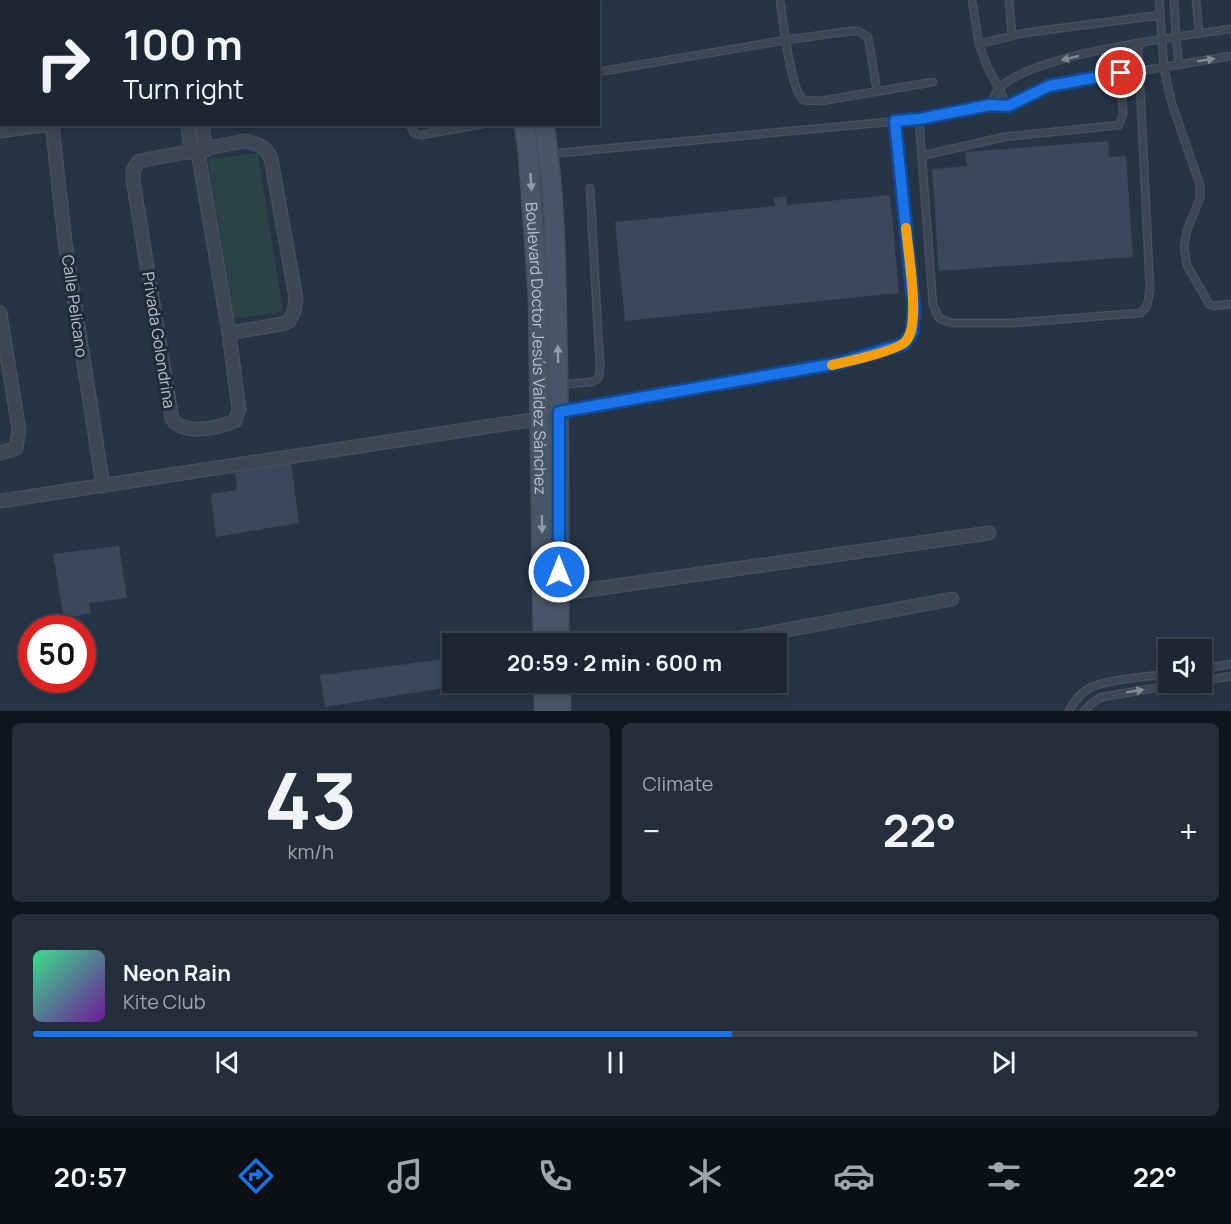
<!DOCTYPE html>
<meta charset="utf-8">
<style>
:root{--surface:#1d2734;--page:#252f3c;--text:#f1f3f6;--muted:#a0a5ac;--line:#3b444f;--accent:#1a73e8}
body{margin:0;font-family:Manrope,sans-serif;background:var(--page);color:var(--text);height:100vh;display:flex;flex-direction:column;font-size:22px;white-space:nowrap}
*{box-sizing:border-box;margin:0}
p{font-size:20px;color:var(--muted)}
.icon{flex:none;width:33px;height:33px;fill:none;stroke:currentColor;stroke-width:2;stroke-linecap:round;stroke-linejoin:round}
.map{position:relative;height:711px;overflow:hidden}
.side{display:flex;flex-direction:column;gap:12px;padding:12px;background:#10151d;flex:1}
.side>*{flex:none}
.guide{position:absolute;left:0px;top:0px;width:600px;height:126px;box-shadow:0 3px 9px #0003,0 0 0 2px var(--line);background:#1d2734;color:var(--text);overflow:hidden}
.buttons{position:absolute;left:1158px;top:639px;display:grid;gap:12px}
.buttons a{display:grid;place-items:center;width:54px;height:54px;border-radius:0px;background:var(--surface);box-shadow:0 3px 9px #0003,0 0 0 2px var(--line);font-size:30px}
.speed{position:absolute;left:18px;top:615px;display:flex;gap:12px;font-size:30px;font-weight:700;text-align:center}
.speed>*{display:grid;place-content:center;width:78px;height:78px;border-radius:50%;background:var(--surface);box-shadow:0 3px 9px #0003,0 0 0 2px var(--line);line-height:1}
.speed .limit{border:9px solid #d22;background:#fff;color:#111}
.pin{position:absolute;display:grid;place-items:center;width:51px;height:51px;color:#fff;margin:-26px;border:3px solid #fff;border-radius:50%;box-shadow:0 2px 6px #0007}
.me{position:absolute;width:66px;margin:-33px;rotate:0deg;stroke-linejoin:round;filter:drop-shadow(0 0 4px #0008)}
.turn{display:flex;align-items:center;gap:21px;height:126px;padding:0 24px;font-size:27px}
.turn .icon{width:78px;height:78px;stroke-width:2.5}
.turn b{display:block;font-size:42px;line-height:51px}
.big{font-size:45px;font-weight:700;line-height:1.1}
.side .tile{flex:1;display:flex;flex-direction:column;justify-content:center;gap:9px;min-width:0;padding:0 21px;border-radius:9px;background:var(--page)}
.side .dial{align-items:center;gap:0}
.dial b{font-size:78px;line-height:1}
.song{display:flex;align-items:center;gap:18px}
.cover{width:72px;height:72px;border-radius:9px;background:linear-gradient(135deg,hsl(150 70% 55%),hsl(280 70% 35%))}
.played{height:6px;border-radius:3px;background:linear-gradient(90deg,var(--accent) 60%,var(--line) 60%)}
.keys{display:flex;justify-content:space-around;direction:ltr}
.heat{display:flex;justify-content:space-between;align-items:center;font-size:33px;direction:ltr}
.side .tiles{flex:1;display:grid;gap:12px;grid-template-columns:1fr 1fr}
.tile:last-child{grid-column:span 2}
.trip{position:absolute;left:442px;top:633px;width:345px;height:60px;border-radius:0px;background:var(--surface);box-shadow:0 3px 9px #0003,0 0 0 2px var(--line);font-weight:700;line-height:60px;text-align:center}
.dock{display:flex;height:96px;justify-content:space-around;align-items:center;background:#0c1015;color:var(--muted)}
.dock .icon{width:42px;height:42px}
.dock .on{color:var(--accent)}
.dock b{font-size:27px;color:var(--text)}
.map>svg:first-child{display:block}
</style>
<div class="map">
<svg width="1231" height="711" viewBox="0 0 1231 711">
<rect width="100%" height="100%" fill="#273445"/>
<path fill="#294346" d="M258,153L283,312L234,319L208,159Z"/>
<path fill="#39485b" d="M1108,141L1109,157L1126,156L1133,257L939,271L932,169L967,166L965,152Z
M890,195L899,293L625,321L615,222L775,206L774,198L786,196L787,205Z
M291,463L299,523L216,537L211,494L237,490L235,473Z
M119,546L127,598L89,603L91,613L64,619L53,554Z
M453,658V682H462V685L325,707L320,675Z"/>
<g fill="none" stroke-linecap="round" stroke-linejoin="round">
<g stroke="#454f5e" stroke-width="9">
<path id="service" d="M780,0C783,20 790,88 803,100L821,101L933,82
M972,0L979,44L987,66L1008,106
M1009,0L1012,36
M1159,0L1164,67L1171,101L1200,185V198L1187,230L1184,247L1187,265L1209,304L1214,306L1231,304
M1174,0L1176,37L1179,65
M1196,0L1199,34
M1231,29C1182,36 1029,54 999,89C995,93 993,100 990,105L1008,106L1049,86L1231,56
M979,44L1024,33L1160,15
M598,72L786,40L851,31H858L868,37L877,91
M919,119L933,305L939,318L951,323H1011L1141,313L1147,306L1150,289L1138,44
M409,124L414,133L421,135L483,124
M549,154L919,119L990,105
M921,156L1004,137L1119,125L1123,114L1121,73
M559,385L591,382C600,380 600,374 600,366L590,188
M560,412L839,363L893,349L904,344L910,337L913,323L914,309L895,121
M1202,669L1231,664
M1202,681L1231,676
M1069,711C1073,703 1079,694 1088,689C1105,679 1147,677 1168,674
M1084,711L1093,702L1102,697L1191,682"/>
</g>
<g stroke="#454f5e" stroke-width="15">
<path id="minor" d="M163,0V2
M314,0V2
M52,124L65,242L103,486
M187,124L192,153
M202,124L206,150
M0,131L51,124
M198,152L229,333L239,410L235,421C217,428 185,436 172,419L133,180V170L139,161L245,141C258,144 266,146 271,159L296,298L294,312L289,321L282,324L229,333
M0,313L19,430L16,448L0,453
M0,501L544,418
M559,594L989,533
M701,644L760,635L952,599"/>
</g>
<g stroke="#454f5e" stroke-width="21">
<g id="secondary">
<path d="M499,0L500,2"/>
<path d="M520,0L521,2"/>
<path id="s1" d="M524,124L528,151L538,294L543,644"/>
<path d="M544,124C555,192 556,261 557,329C560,434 559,539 559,644"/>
<path d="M544,682V711"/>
<path d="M560,682L561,711"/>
</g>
</g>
<use href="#service" stroke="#3c4654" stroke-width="6"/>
<use href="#minor" stroke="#3c4654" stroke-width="12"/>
<use href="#secondary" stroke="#495568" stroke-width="18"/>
</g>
<defs><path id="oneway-solid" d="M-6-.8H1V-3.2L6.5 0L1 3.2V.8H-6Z" transform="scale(1.5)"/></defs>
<g fill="#818a97">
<use href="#oneway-solid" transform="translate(1070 58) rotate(167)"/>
<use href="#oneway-solid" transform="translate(1206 60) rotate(-9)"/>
<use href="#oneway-solid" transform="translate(1135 691) rotate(-9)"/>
</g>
<g fill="#929baa">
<use href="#oneway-solid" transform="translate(531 182) rotate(86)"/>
<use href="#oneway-solid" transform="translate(558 354) rotate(-91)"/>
<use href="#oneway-solid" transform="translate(542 524) rotate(89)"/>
</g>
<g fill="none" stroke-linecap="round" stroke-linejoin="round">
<g stroke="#114b97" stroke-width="15">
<path id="route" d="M559,572V412L839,363L904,344L912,332L914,309L895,121L919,119L990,105L1008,106L1049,86L1121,73"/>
</g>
<use href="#route" stroke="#1a73e8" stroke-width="10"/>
<path stroke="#f59e0b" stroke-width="10" d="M832,365C846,362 898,351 906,341C921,325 908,251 906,228"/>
</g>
<g text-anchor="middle" stroke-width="6" stroke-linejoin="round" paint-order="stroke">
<g font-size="16" fill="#b9c1ce" stroke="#202b3a">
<text transform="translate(75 306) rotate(82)" y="6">Calle Pelicano</text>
<text transform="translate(159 340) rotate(81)" y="6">Privada Golondrina</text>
<text dy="6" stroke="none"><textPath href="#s1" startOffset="225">Boulevard Doctor Jesús Valdez Sánchez</textPath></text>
</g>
</g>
</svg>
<div class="buttons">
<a><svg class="icon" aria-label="sound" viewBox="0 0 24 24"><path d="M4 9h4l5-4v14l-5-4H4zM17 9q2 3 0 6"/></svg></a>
</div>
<div class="speed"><div class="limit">50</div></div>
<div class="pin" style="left:1121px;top:73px;background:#d93025"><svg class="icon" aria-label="arrive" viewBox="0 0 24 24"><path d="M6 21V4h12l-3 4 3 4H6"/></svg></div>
<svg class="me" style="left:559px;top:572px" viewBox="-20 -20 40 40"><circle r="17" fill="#1a73e8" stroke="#fff" stroke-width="3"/><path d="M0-11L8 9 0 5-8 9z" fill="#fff"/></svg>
<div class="trip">20:59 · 2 min · 600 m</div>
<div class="guide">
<div class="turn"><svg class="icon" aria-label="right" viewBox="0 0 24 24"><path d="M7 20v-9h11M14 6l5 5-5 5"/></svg><div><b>100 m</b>Turn right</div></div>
</div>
</div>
<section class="side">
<div class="tiles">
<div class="tile dial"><b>43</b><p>km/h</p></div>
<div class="tile"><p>Climate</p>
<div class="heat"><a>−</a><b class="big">22°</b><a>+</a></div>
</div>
<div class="tile">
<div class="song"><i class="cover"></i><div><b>Neon Rain</b><p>Kite Club</p></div></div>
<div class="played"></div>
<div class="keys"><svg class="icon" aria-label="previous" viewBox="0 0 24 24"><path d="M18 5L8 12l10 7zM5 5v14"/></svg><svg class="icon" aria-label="pause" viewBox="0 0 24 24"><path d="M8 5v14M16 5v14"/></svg><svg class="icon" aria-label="next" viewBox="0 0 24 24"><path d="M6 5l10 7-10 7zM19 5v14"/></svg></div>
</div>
</div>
</section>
<nav class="dock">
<b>20:57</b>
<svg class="icon on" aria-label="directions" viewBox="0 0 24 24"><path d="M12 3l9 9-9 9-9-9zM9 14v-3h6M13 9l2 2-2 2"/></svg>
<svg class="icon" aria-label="music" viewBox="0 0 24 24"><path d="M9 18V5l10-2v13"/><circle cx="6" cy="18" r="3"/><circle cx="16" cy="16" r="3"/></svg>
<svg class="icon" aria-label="phone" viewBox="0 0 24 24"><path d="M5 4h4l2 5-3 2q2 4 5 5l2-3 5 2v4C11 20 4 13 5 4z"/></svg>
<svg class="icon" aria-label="climate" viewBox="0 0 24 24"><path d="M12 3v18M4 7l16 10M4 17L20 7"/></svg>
<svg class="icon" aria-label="car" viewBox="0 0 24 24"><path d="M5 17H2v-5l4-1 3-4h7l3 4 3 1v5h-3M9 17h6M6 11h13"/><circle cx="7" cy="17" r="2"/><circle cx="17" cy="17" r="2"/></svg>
<svg class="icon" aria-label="filters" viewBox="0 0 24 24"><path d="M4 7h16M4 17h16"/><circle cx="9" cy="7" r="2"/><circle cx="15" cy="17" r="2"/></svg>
<b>22°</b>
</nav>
